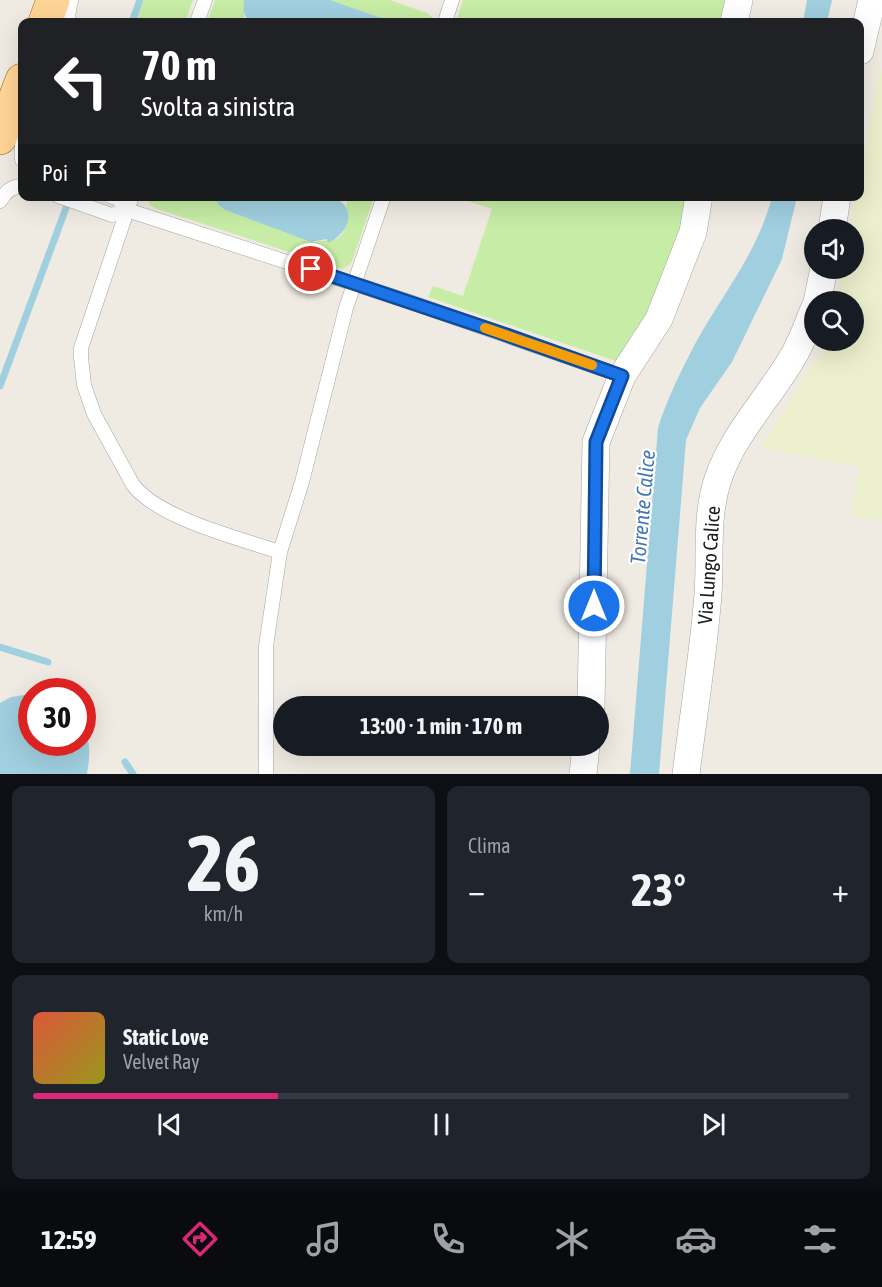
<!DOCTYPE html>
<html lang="it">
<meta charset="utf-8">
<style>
:root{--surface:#171b24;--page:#20242c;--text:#f1f3f6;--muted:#9ea1a6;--line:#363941;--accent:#db2777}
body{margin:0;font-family:"Asap Condensed",sans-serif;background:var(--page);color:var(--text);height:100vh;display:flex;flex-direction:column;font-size:22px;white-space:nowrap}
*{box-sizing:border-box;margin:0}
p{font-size:20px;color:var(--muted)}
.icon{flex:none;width:33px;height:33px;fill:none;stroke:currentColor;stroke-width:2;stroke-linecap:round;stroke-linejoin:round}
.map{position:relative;height:774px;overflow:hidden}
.panel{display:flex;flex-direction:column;gap:12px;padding:12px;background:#0d0f14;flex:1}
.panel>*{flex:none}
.guide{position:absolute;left:18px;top:18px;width:846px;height:183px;border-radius:12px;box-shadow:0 6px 24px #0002;background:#202124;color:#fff;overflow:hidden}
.controls{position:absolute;left:804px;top:219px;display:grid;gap:12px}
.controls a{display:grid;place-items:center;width:60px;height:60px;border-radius:50%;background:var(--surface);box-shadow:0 6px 24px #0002;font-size:30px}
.speed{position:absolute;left:18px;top:678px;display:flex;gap:12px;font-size:30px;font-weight:700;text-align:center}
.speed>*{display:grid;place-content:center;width:78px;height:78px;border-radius:50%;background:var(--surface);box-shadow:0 6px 24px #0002;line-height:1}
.speed .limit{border:9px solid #d22;background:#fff;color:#111}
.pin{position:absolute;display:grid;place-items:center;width:51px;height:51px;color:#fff;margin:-26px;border:3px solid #fff;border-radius:50%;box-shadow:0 2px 6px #0007}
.me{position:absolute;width:66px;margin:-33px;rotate:0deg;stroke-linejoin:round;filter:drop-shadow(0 0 4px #0008)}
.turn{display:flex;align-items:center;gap:21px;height:126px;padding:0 24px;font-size:27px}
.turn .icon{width:78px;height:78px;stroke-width:2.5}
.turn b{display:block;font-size:42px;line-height:51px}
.then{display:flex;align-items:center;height:57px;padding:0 24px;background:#0003;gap:12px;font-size:22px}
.big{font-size:45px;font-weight:700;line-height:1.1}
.panel .card{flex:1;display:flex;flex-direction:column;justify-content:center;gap:9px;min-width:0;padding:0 21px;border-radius:12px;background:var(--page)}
.panel .dial{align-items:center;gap:0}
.dial b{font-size:78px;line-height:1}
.song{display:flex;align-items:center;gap:18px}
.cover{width:72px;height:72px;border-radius:9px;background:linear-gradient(135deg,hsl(10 70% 55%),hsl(60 70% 35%))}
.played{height:6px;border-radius:3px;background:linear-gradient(90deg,var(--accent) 30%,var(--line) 30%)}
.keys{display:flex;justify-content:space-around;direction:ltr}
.heat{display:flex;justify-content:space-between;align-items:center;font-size:33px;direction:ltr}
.panel .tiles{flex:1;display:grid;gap:12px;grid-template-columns:1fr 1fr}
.card:last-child{grid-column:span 2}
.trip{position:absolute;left:273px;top:696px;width:336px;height:60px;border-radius:30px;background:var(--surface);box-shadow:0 6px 24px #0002;font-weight:700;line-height:60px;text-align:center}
.menu{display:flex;height:96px;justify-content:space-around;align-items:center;background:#090b0e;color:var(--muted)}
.menu .icon{width:42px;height:42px}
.menu .selected{color:var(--accent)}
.menu b{font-size:27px;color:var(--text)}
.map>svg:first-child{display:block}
</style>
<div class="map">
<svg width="882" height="774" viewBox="0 0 882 774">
<rect width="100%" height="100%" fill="#efebe2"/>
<path fill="#ebefcc" d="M879,71H882V521L851,515L859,467L761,447L828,341L854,340V302L836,301L842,269L854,268V230L850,229L856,197L860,196V177Z"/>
<path fill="#c6eca5" d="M144,0H193L185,22H136Z
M215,0H244V22H207Z
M330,0H390L427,13L432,17L434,22H393Z
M463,0H733L730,22H456Z
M146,197H214L225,210L312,242L337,239L343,233L347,224L348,215L346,206L348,197H374L352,261L348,266L342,269L157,209L150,205Z
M461,197H695L680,255L619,362L428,297L433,286L463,296L492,209L462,199Z"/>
<path fill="#a0cfdf" d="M244,0H330L393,22H251C243,17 243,9 244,0Z
M807,0H832L827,22H803Z
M214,197H327C333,198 342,200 345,206C355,221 341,237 328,243L327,239L311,242L225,210L219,205Z
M772,197H797L782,259L732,362L700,408L686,440L659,774H630L658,428C667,399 681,371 695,344C723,293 757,254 772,197Z
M31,694L32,742H82L83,726C91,743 90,756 87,774H0V703L11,697Z"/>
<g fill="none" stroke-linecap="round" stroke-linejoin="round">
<path stroke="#a0cfdf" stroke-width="7" d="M132,22L140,0
M0,386L69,200
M0,647L48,662
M125,762L133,774"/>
<g stroke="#a4a4a4" stroke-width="15">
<path id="lane" d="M67,22L71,0
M197,22L205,0
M445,22L452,0
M22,143V160
M58,196L112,215L127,210
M110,196L118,199L127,210L410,302L622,376
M132,196L81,348V357L84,385L94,414L133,485C160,519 238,538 280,552
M0,201C5,192 12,186 22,186
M266,774V646L280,552L302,482L346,308L384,196"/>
</g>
<g stroke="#a4a4a4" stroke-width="28">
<path id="street" d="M734,22L739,0
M860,51L872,0
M832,230L837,196
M817,302L824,268
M591,706L596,442L622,376L659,319L693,232L699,196
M583,774L586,746
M686,774C693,718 702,662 707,606C712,563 704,521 718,479C734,432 770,397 794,355C802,341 808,324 814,309"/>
</g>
<g stroke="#966800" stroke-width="34">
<path id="primary" d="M45,22L53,0
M0,138L22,80"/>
</g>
<use href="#lane" stroke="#fff" stroke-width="14"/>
<use href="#street" stroke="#fff" stroke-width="27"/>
<use href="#primary" stroke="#ffd597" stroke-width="33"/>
</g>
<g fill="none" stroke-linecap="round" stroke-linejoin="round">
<g stroke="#114b97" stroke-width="15">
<path id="route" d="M311,269L498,332L622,376L596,442L594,606"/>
</g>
<use href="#route" stroke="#1a73e8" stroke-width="10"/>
<path stroke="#f59e0b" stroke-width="10" d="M485,328L592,365"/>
</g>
<g text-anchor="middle" stroke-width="4.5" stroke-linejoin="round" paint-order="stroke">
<g font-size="20" fill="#1d1d1d" stroke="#fff">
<text transform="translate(709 565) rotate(-86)" y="7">Via Lungo Calice</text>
</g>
<g font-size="21" font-style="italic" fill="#4578b1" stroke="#fff">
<text transform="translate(643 507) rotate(-85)" y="7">Torrente Calice</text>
</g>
</g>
</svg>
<div class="controls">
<a><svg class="icon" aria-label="sound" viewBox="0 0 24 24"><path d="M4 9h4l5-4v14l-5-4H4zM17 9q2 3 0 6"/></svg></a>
<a><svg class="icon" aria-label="search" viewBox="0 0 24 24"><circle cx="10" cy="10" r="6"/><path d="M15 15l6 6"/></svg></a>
</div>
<div class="speed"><div class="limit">30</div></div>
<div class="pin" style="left:311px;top:269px;background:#d93025"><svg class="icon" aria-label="arrive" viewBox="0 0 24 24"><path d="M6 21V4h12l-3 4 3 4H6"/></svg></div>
<svg class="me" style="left:594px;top:606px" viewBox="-20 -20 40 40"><circle r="17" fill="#1a73e8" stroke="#fff" stroke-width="3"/><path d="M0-11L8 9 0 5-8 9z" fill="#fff"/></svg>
<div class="trip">13:00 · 1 min · 170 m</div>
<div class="guide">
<div class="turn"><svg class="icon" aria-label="left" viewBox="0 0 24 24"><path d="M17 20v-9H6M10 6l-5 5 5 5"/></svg><div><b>70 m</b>Svolta a sinistra</div></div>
<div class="then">Poi<svg class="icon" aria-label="arrive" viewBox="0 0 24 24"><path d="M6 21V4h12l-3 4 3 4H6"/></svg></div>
</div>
</div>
<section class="panel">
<div class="tiles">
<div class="card dial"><b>26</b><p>km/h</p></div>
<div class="card"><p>Clima</p>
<div class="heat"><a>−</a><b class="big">23°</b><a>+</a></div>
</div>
<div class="card">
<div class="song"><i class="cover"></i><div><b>Static Love</b><p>Velvet Ray</p></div></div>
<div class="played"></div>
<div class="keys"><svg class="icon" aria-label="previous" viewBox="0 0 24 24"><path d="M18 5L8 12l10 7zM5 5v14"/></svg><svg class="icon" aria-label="pause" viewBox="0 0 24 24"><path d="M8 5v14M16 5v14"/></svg><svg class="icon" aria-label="next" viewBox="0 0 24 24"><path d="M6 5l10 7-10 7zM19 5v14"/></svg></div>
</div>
</div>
</section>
<nav class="menu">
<b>12:59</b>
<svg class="icon selected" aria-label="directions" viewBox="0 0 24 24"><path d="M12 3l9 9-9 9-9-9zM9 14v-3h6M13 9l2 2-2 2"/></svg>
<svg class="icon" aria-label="music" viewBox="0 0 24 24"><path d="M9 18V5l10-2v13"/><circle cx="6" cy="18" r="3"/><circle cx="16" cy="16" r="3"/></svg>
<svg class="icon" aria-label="phone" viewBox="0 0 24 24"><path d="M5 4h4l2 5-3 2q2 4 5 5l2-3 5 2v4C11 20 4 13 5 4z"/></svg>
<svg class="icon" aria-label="climate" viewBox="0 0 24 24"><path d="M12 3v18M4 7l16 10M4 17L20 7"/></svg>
<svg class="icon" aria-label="car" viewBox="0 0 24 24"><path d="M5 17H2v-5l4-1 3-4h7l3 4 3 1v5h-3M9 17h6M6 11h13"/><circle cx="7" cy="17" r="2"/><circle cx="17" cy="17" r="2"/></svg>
<svg class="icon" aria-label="filters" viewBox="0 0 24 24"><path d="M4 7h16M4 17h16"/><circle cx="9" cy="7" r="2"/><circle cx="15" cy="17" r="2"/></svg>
</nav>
